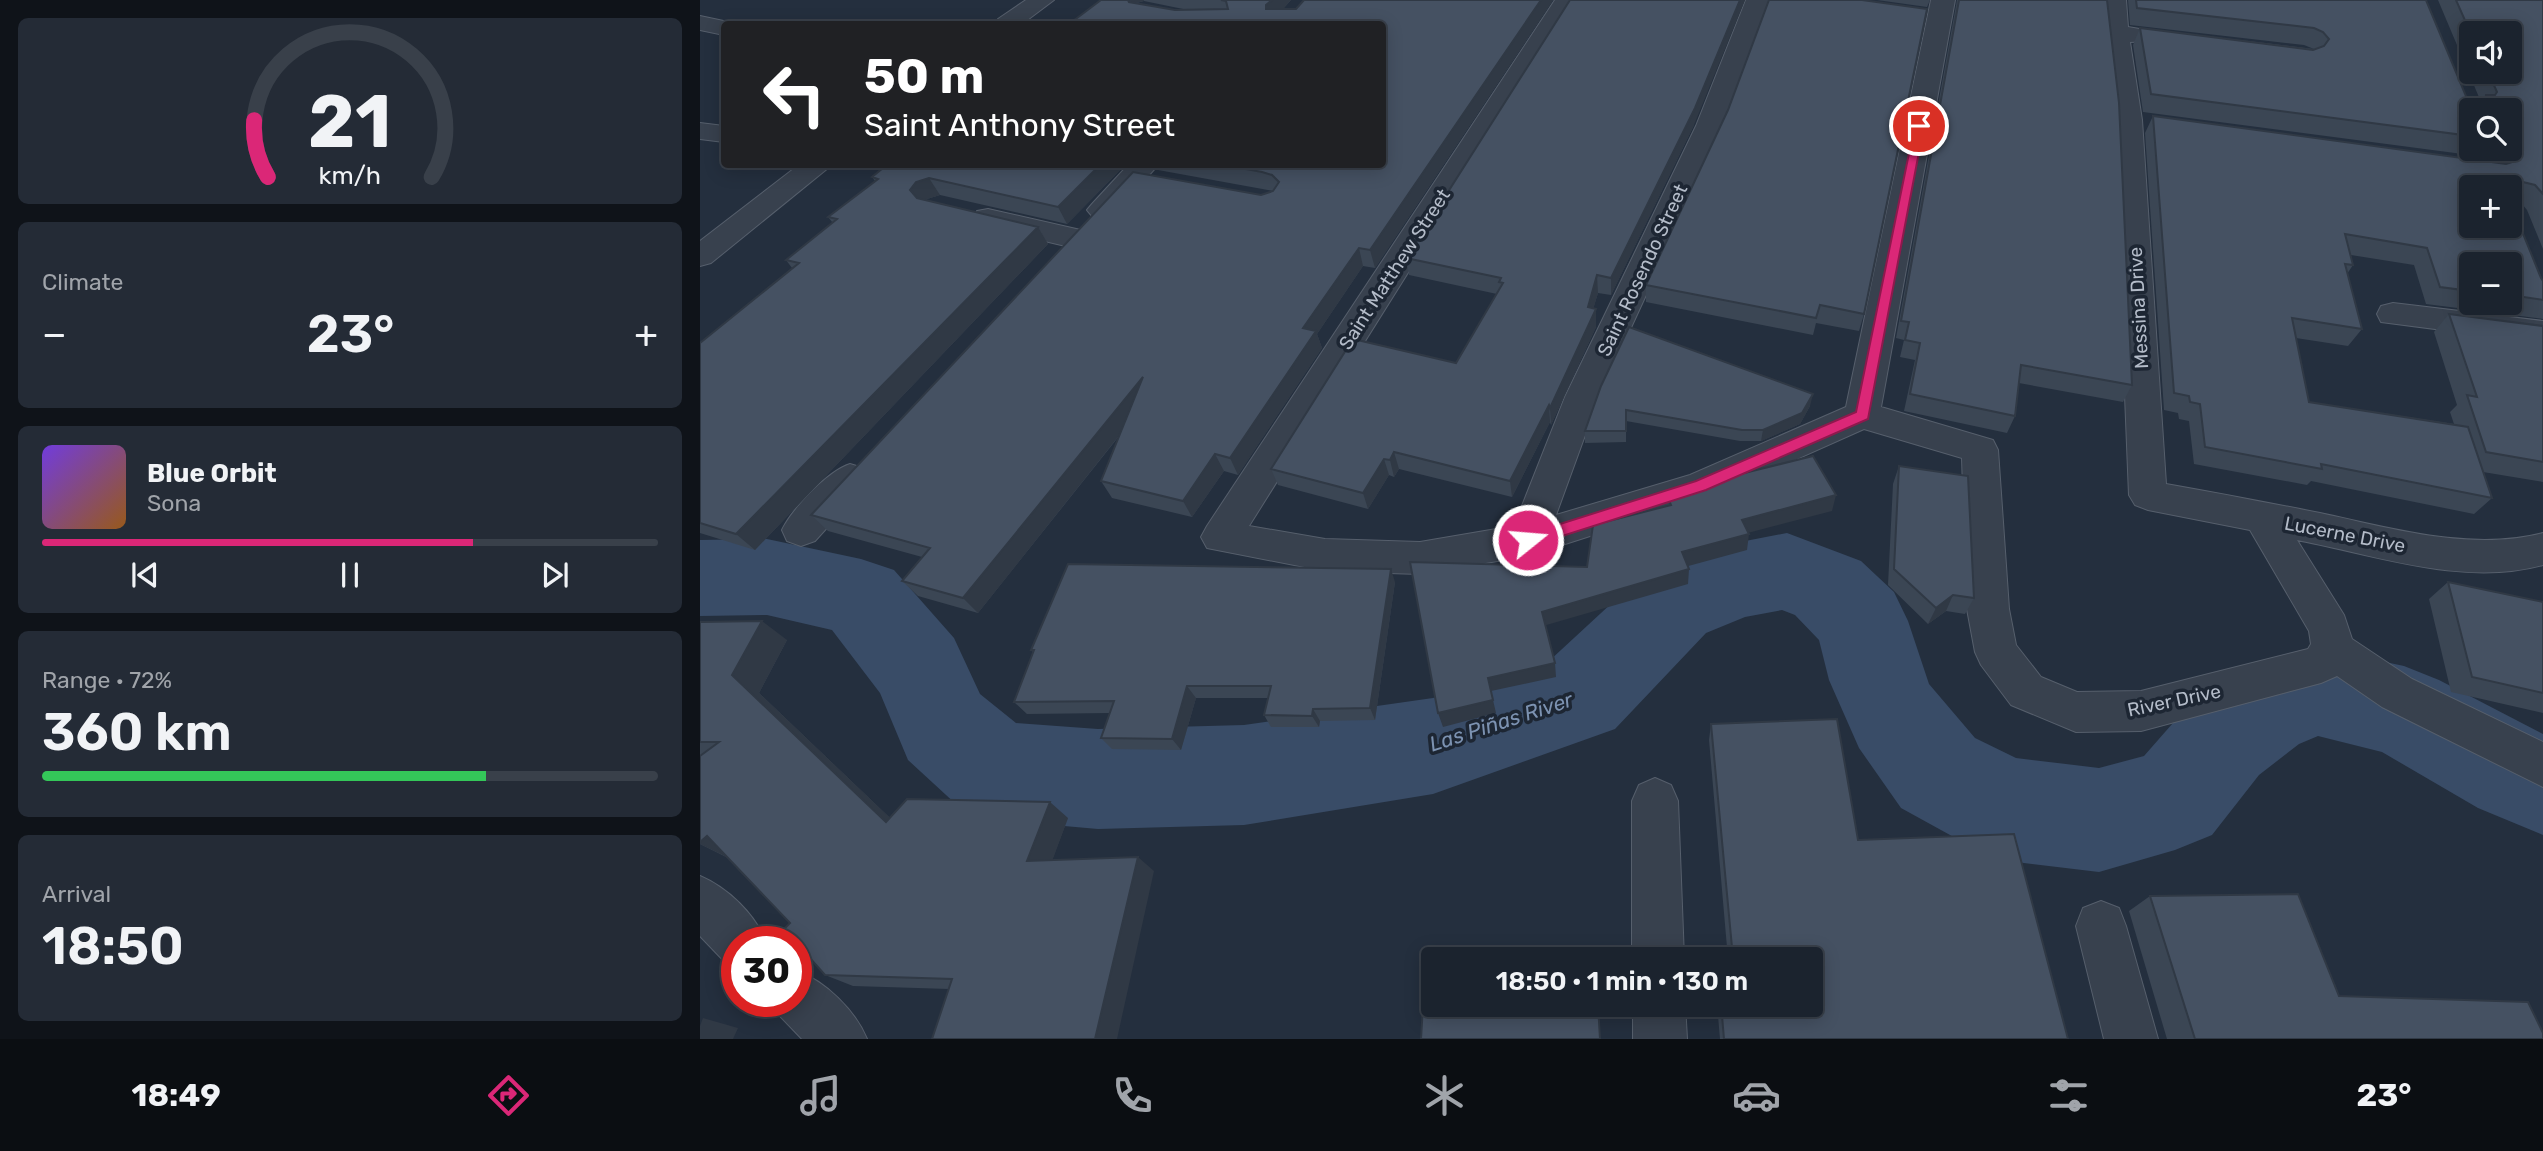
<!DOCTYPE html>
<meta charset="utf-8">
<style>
:root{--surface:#1b232e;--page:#242b36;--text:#f1f3f6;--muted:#a0a4aa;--line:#39404a;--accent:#db2777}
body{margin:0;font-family:Rubik,sans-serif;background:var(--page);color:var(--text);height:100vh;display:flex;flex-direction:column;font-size:26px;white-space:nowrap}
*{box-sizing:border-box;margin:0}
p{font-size:23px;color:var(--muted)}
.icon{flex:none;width:38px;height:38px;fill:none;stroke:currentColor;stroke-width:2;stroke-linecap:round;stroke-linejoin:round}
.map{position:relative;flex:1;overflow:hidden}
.side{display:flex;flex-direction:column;gap:18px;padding:18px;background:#0f1319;width:700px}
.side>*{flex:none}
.top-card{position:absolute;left:21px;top:21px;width:665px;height:147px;border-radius:7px;box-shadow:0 4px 18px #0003,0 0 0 2px var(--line);background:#202124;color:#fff;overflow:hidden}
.controls{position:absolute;left:1759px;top:21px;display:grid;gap:14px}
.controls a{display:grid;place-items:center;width:63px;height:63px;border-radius:7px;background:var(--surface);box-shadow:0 4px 18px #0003,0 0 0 2px var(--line);font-size:35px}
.speed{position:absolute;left:21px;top:926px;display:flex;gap:14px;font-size:35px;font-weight:700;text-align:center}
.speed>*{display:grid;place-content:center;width:91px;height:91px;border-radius:50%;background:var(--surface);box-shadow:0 4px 18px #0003,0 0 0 2px var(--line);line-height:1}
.speed .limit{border:10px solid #d22;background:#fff;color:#111}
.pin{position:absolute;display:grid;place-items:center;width:60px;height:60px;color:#fff;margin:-30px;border:4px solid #fff;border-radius:50%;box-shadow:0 2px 7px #0007}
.me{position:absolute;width:77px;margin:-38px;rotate:73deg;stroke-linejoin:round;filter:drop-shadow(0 0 5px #0008)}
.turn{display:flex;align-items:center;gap:24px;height:147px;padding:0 28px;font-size:32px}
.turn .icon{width:91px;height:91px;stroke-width:2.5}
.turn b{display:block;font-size:49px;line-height:60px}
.big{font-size:52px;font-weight:600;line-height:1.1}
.side .tile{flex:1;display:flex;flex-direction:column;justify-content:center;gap:10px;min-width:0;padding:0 24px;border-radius:10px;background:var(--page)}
.side .dial{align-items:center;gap:0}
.dial svg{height:182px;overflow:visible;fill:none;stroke:var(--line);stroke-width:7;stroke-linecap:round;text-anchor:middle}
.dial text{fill:var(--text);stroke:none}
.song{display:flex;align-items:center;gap:21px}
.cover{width:84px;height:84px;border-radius:10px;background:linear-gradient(135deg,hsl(260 70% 55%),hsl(30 70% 35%))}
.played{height:7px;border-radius:4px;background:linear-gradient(90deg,var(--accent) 70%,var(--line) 70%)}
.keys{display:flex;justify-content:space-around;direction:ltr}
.heat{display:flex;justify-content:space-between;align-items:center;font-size:38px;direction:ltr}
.charge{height:10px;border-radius:5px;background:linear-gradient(90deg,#34c759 72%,var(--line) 0)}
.trip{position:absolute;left:721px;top:947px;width:402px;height:70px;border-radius:7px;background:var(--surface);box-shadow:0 4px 18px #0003,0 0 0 2px var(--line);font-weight:600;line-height:70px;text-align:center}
.tabs{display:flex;height:112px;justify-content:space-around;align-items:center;background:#0b0e12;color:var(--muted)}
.tabs .icon{width:49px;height:49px}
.tabs .active{color:var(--accent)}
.tabs b{font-size:32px;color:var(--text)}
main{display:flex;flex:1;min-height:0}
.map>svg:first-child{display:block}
</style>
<main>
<section class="side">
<div class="tile dial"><svg viewBox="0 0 100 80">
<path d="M14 69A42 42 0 1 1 86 69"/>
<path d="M14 69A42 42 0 0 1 8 44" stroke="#db2777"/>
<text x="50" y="56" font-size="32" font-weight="700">21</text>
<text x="50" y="72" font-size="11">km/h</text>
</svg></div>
<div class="tile"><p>Climate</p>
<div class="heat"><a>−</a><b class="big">23°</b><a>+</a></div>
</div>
<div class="tile">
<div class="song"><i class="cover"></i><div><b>Blue Orbit</b><p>Sona</p></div></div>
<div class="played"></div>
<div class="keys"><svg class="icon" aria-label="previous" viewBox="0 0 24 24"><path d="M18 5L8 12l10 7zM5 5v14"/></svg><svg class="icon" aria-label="pause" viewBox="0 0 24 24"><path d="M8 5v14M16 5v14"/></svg><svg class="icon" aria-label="next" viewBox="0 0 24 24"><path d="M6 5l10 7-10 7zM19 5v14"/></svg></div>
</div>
<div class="tile"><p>Range · 72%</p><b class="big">360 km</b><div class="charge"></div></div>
<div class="tile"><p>Arrival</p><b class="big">18:50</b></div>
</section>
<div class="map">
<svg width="1843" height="1039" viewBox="0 0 1843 1039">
<rect width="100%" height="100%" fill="#242f3e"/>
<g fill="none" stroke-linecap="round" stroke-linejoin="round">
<path fill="#394c67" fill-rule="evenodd" d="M1087,533L1161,561L1194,592L1208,621L1229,684L1275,738L1316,758L1399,768L1444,756L1487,707L1529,680L1615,647L1704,666L1739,680L1843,734V835L1778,808L1682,752L1618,736L1599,744L1559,775L1512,835L1475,850L1399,872L1308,861L1270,846L1201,808L1159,748L1129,680L1119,640L1095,615L1082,610L1045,617L1006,633L915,729L733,794L544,825L398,829L295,820L258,806L208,760L180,693L132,630L67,615L0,616V540L67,539L161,559L194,570L254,638L280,694L316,723L398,729L544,725L733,698L848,662L940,577L1035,543Z"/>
<g stroke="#565f6c" stroke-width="2">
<path id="street" d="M326,0H354L322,24H295L298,19Z
M855,0H879L549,526L625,539L720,542L814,526L865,397L996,126L1046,0H1070L1024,126L899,397L856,515L990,475L1146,407L1231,0H1255L1181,407L1293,440L1298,450L1309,609L1316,645L1341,677L1377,692L1441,691L1608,649L1611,644L1609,631L1550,530L1448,510L1435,505L1429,495L1414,120L1402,0H1426L1428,27L1451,31L1454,36L1451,41L1430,42L1442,120L1466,484C1517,493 1569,503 1620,513C1691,528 1771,552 1843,533V565C1764,587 1675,555 1597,540L1644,615L1652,639L1712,679L1843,742V787L1682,707L1637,676L1621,683L1441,731L1376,732L1311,705L1281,665L1275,652L1267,609L1262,458L1164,429L1014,496L828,556L720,574L625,571L507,548L501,537L507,526Z
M0,16L33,23L34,24H24V35L0,30Z
M0,123L24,126V142L0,139Z
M1771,148L1798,149L1814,187L1810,193V187H1786Z
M100,164H133L11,263L0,266V241Z
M429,164H459L412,216L402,219L392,216L387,210L392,204Z
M288,209L385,231L389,238L385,245L374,248L277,225L273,218L277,211Z
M1693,303L1843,321V343L1681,322L1677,314L1681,306Z
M150,464L163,468L169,478L163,488L115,541L101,546L87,541L82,530C92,509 128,471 150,464Z
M955,778L971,785L978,801L984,959H932V801L939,785Z
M0,876C28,888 55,914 66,942H37V966L23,960L0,936Z
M1401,901L1419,908L1426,926L1458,1039H1404L1376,926L1383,908Z
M96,970C126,982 155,1010 167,1039H102L78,1014L72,1001H96Z
M933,1004H985L987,1039H933Z"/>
</g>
<use href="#street" fill="#38414e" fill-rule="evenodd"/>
</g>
<path fill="#3b4654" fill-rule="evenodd" d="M401,0H591L583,9H596L604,0H853L675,268L663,266L617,334L622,348L538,475L524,471L492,517L412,498L401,481L420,435L278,613L218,596L202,581L222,557L128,531L111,515L561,195L573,191L458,170L455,164H682L369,24ZM444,1L488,10H475L437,3Z
M1177,0H1230L1227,7Z
M1257,0H1407L1432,385L1423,402L1319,383L1315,416L1307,433L1204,411L1215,360L1200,357L1204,340L1196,338Z
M1428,0H1726L1768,101L1773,108L1777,109L1781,102L1738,0H1843V249L1827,210L1822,204V206L1815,214L1841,278L1843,281V319L1726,304L1714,265L1651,255L1653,265L1647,274L1662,329L1648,346L1596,338L1609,402L1754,424L1750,412L1757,405L1734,332L1749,314L1843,326V482L1783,472L1792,498L1774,514L1611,481L1607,485L1494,464L1489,421L1479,419L1478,413L1464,410L1445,133L1453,116L1806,164L1804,161L1793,158L1443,112L1433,45L1440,28L1614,49L1604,45L1430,25ZM1771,33L1810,72H1771ZM1771,110H1810V149H1771ZM1771,264H1810V303H1771Z
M1028,110L1164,314L1159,331L1116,323L1113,335L946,302V285Z
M994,125L911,295L898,293L893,309L896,327L851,425L850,422L812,497L699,469L694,477L689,475L668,509L578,485L571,469L756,363L797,294L709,275L706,258Z
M188,164H426L367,224L240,195L227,199L226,200L338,227L348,244L55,550L0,533V343L92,268L86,260L133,223L128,217L175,181L172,177Z
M901,386L1110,406L1100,424L1061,441H1040L926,421V442L885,443V431Z
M1199,466L1274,598L1265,614L1246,611L1228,624L1188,585L1193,484Z
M695,582L675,720L620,721L619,727H571L564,715L568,698H496L481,750L412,749L401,738L410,713L327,714L314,702L333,652L331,650Z
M1748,582L1843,602V713L1751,692L1729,599Z
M0,622L87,640L59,693L189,817L368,818L352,860L454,871L249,989L153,986L125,975L90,923L28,858L0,844Z
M1011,724L1158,840L1368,1039H1020L1017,1004H1111L1028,959L1009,740Z
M1450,896L1639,996L1843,1039H1467L1429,911Z"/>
<path fill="#303945" d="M425,0H444V1L435,3Z
M572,0H591L571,22L566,9V5Z
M841,0H853L675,268L670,250Z
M1040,0H1045L994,125L911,295V278Z
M401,164H426L367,224L358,207Z
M229,178L240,195L227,199L221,207L210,190L216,182Z
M338,227L348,244L55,550L36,534Z
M659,248L663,266L617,334L622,348L538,475L530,458L603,328Z
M897,275L898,293L889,323L896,309V327L851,425L850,408L888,307Z
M443,377L452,394L278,613L263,598Z
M1113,394L1110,406L1100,424L1061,441L1063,430Z
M849,405L850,422L812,497L810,481Z
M694,452L699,469L694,477L690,460Z
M515,454L524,471L492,517L483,501Z
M684,459L689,475L668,509L663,493Z
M1136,495L1132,511L1040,535L1042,520Z
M1049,534L1047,550L981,568L982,552Z
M691,569L695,582L675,720L670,708Z
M989,569L988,584L843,626L842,612Z
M1253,595L1246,611L1228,624L1236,608Z
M62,621L87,640L59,693L210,837L186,822L32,675Z
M855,663L856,677L791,691L788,678Z
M487,686L496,698L481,750L472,739Z
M793,700L796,713L743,727L738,713Z
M613,709L620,721L619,727L612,716Z
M350,802L368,818L347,875L327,861Z
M7,836L29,858L0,844V842Z
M438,857L454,871L417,1039H395Z
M3,1018L38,1028L33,1039H0V1026Z"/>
<path fill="#455162" stroke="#303945" stroke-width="2" fill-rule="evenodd" d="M401,0H428L429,2L475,10L528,9L526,1L521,0H572L566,5V9H596L604,0H841L670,250L659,248L603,328L616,331L530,458L515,454L483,501L401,481L443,377L263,598L202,581L230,548L111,515L433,172L561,195L573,191L579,182L572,175L562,172L519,164H682V24H369Z
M870,0H1040L995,108L911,278L897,275L888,307L896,309L850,408L849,405L810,481L694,452L690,460L684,459L663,493L571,469L653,339L756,363L803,283L799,282L801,278L706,258Z
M1069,0H1162L1227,9L1164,314L1120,305L1116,318L946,285L1028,110Z
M1259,0H1407L1419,103L1432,385L1321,365L1315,416L1210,394L1220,343L1205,340L1209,322L1201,321Z
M1436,0H1726L1768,101L1773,108L1785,110L1786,95H1795L1797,92L1788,72H1810V33L1771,34L1756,0H1843V194L1835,185L1823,182L1822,206H1816L1813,209L1841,278L1843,281V300L1810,295V264H1771V291L1740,287L1727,248L1645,234L1653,265L1645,264L1662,329L1592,318L1609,402L1768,427L1792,498L1621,464L1622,469L1505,447L1500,404L1490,402L1489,396L1474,393L1453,116L1806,164L1819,160L1823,151L1817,144L1810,142V110H1771V136L1451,94L1440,28L1613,50L1624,46L1629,39L1623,32L1614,28L1437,8ZM1771,187H1810V226H1771Z
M188,164H401L358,207L229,178L216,182L210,190L217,198L338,227L36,534L0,523V343L99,263L86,260L137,219L128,217L178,179L172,177Z
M1749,314L1843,326V462L1786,452L1767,395L1777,397Z
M929,327L1113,394L1102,413L1063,430H1042L926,410V431H885L901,386Z
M1113,456L1136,495L1042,520L1049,534L982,552L989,569L842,612L855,663L788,678L793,700L738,713L710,562L887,567L893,525L971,505L968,498L1028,477Z
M1199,466L1268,476L1274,598L1253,595L1236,608L1194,569Z
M368,564L691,569L670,708L613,709L612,716L564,715L571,686H487L472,739L401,738L414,701L314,702L334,650H331Z
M1748,582L1843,602V693L1772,677Z
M62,621L32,675L186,822L207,799L350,802L327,861L438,857L395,1039H232L252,979L125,975L84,929L90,923L7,836L0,842V756L19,742H0V622Z
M1137,719L1158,840L1314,834L1368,1039H1024L1021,1004H1111V959H1018L1033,958L1011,724Z
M1598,894L1639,996L1828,1002L1843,1033V1039H1495L1450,896Z
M725,972H733V1004H898L900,1039H721Z"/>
<path fill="#db2777" stroke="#8e194d" stroke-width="2" d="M1215,124L1224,126L1168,419L1006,490L828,547L822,545L820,540L822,536L996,481L1156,412Z"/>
<g text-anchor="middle" stroke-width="7" stroke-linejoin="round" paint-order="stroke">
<g font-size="19" fill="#b4bcc9" stroke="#1d2633">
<text transform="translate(694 269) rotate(-57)" y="7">Saint Matthew Street</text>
<text transform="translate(942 270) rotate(-65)" y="7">Saint Rosendo Street</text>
<text transform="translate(1438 308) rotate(-93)" y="7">Messina Drive</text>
<text transform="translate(1645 534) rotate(11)" y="7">Lucerne Drive</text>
<text transform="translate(1474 700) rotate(-12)" y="7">River Drive</text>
</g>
<g font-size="21" font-style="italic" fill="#7c92b1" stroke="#1d2633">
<text transform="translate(801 722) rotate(-18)" y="7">Las Piñas River</text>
</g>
</g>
</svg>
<div class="controls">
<a><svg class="icon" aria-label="sound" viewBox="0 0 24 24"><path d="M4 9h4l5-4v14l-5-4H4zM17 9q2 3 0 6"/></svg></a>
<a><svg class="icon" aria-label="search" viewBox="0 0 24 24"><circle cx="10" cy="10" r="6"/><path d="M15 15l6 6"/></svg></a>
<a>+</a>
<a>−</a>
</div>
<div class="speed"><div class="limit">30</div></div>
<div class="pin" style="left:1219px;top:126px;background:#d93025"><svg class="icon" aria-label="arrive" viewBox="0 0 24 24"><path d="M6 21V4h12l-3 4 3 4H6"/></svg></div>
<svg class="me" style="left:828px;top:540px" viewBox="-20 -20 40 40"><circle r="17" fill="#db2777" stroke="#fff" stroke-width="3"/><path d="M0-11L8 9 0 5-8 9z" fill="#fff"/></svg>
<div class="trip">18:50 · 1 min · 130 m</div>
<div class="top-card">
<div class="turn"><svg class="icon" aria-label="left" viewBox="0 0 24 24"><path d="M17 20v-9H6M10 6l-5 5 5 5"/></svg><div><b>50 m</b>Saint Anthony Street</div></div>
</div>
</div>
</main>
<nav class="tabs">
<b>18:49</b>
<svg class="icon active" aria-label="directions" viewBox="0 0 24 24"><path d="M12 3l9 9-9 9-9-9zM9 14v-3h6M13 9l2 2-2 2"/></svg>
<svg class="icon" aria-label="music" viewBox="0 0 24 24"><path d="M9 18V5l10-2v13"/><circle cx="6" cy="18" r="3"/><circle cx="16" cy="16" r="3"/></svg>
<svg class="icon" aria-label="phone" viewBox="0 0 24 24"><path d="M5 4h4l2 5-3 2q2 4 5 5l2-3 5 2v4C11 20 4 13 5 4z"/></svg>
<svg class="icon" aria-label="climate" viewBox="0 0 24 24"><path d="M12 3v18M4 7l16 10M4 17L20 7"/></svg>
<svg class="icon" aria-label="car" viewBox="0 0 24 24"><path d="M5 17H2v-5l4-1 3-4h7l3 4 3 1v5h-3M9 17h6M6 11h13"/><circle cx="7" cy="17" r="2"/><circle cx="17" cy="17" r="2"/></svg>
<svg class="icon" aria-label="filters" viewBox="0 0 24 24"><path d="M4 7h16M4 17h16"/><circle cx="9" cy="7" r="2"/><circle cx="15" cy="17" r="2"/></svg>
<b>23°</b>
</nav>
